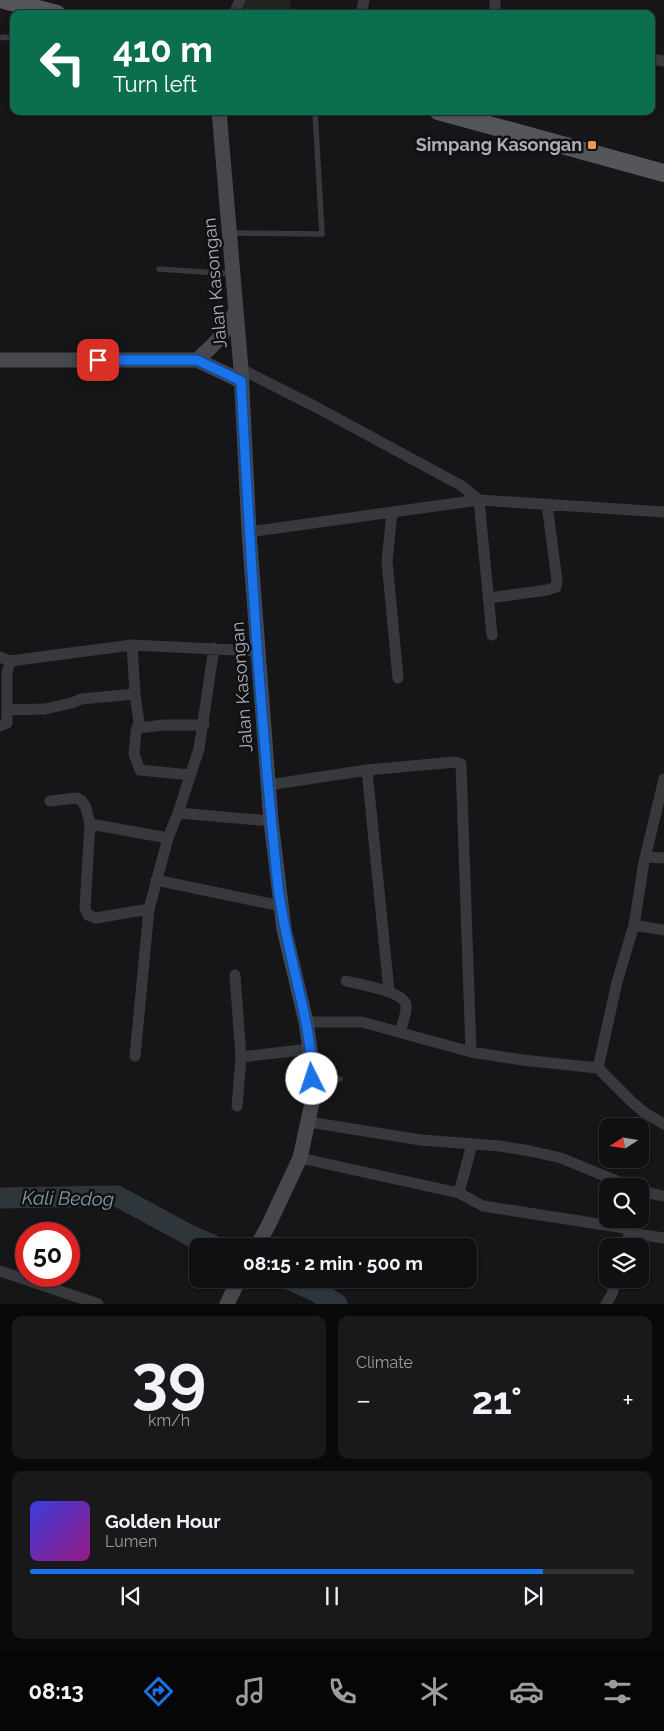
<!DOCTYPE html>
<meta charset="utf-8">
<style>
:root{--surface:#101012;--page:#19191b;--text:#f1f3f6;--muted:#9c9d9f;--line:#303032;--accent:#1a73e8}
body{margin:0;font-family:Raleway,sans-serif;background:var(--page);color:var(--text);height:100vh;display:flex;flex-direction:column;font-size:19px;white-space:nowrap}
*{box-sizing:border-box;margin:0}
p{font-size:16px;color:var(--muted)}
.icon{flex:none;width:28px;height:28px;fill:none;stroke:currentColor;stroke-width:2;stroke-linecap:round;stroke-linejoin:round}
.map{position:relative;height:1304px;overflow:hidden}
.drawer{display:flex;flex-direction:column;gap:12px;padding:12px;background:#09090a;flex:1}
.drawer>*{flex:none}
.guide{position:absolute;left:10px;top:10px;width:645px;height:105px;border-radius:10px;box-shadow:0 1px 4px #0004,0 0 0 1px var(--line);background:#0b6e4f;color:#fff;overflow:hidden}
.needle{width:32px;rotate:258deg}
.buttons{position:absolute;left:599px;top:1118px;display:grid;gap:10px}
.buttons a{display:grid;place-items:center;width:50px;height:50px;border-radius:10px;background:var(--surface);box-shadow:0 1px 4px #0004,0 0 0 1px var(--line);font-size:25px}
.speed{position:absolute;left:15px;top:1222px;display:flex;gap:10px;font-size:25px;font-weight:700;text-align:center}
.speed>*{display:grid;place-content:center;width:65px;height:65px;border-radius:50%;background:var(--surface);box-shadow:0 1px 4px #0004,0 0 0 1px var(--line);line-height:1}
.speed .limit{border:8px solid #d22;background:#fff;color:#111}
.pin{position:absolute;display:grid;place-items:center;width:42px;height:42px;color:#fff;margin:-21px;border-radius:10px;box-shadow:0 2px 8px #0006}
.me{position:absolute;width:55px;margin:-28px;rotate:356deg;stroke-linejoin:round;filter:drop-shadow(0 0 4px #0008)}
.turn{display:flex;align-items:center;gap:18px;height:105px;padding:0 20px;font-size:22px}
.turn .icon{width:65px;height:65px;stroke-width:2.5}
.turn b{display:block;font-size:35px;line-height:42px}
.big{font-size:38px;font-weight:700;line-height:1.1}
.drawer .widget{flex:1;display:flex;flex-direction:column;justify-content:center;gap:8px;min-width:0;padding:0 18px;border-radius:10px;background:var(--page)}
.drawer .dial{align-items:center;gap:0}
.dial b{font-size:65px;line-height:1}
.song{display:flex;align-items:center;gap:15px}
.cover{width:60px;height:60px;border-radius:8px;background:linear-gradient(135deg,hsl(240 70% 55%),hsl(310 70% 35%))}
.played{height:5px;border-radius:2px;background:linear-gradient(90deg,var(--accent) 85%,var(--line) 85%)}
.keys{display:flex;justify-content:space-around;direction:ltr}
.heat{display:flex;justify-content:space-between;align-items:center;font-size:28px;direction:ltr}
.drawer .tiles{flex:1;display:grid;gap:12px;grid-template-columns:1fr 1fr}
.widget:last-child{grid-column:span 2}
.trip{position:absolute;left:189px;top:1238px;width:288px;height:50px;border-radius:10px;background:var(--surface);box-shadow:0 1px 4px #0004,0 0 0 1px var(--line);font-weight:700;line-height:50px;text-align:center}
.dock{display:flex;height:80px;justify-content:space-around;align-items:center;background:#060607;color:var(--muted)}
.dock .icon{width:35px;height:35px}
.dock .selected{color:var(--accent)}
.dock b{font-size:22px;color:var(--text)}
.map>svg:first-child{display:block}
</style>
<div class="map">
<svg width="664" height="1304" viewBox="0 0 664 1304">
<rect width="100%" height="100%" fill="#161618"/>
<path fill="#1f261f" d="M245,0H289L293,14H242Z"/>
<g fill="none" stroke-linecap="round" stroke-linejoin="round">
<path stroke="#2e363b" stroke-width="21" d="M0,1198L117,1196L191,1236L214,1246
M288,1279L317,1292L337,1304"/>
<path stroke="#38393d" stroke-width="5.5" d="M0,37L14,38
M231,233L322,234L315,111
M159,269L232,274
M313,1079H340"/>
<path stroke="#38393d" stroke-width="11" d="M495,0V14
M234,14L240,0
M361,14L364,0
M651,59L664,61
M241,369L316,407L462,486L479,500L492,635
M392,513L387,561L398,678
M249,532L479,500L664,512
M489,598L547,590L556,587L557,581L547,504
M0,657L10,661L132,645L258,651
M135,694L139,723L136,731L134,754L140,770L190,775
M7,710L45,709L72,703L81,699L135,694L132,645
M0,726L7,723V673L10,661
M137,728L165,725H204
M367,770L389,991
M268,785L367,770L455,762L461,764L471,1052
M50,801L77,798L82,801L86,808L90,824L85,908L88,915L96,918L149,909
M178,813L271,821
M90,824L168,838
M646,857L664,858
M156,880L281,906
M634,925L664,930
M235,975L241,1057L237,1106
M346,981C358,984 404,991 406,1005C407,1013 402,1025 400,1032
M306,1022H362L471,1052L522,1060L598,1068L632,1102L645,1113L664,1124
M135,1056L149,909L168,838L178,813L199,749L214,648
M241,1057L310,1049
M598,1068L617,982L634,925L644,862L664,779
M309,1122L421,1140L500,1146L530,1151L561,1158L629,1186
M300,1158L459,1193L483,1206L631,1229
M640,1191L664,1196
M459,1193L472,1144
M630,1233L664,1238
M626,1246L633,1219
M0,1271L98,1304
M606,1304L612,1294L616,1279"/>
<path stroke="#46484c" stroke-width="15" d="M219,111L241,369L249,532L271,821L284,929L306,1022L310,1049L313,1098L300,1158L268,1226L257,1246
M0,360H197L241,381
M197,360C217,342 223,336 235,312
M227,1304L239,1279"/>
<path stroke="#54565b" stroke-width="18" d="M4,0L57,14
M438,111L664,173"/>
</g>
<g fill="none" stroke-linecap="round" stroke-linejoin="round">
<g stroke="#114b97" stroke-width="12">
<path id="route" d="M98,360H197L241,381C250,550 260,718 278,886C282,920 290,953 298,986C305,1016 312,1047 312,1079"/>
</g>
<use href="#route" stroke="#1a73e8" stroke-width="9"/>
</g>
<rect fill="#e1a046" stroke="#111113" stroke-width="2" x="587" y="140" width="10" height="10" rx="2.5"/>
<g text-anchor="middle" stroke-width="5" stroke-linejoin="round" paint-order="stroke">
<g font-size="18" font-weight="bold" fill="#aaafb7" stroke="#111113" text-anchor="end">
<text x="582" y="151">Simpang Kasongan</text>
</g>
<g font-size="18" fill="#aaafb7" stroke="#111113">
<text transform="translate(215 283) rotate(-95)" y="6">Jalan Kasongan</text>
<text transform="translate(242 687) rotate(-94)" y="6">Jalan Kasongan</text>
</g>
<g font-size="19" font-style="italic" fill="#849eae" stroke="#111113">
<text transform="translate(68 1198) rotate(1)" y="7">Kali Bedog</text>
</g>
</g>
</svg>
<div class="buttons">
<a><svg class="needle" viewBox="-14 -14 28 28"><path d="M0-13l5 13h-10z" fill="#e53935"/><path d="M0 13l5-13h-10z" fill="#9c9d9f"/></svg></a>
<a><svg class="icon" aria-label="search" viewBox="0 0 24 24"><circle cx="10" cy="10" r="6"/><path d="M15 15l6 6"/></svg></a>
<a><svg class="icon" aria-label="layers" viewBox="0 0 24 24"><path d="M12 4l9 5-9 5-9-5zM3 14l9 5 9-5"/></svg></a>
</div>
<div class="speed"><div class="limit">50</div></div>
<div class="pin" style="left:98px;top:360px;background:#d93025"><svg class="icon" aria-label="arrive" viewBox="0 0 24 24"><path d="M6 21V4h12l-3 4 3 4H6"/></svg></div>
<svg class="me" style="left:312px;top:1079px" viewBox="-20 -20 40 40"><circle r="19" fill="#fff"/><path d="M0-13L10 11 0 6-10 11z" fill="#1a73e8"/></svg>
<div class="trip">08:15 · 2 min · 500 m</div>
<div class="guide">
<div class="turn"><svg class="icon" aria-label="left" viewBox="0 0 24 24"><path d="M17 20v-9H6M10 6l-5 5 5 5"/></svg><div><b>410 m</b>Turn left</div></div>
</div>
</div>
<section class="drawer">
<div class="tiles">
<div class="widget dial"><b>39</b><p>km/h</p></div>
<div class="widget"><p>Climate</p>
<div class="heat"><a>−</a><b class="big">21°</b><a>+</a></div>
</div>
<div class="widget">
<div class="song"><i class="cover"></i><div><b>Golden Hour</b><p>Lumen</p></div></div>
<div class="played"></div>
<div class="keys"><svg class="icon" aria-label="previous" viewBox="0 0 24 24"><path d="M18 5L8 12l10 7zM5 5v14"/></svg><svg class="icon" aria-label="pause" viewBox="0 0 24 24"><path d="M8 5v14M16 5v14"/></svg><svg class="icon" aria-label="next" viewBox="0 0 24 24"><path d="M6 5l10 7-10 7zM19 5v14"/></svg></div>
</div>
</div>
</section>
<nav class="dock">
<b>08:13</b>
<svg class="icon selected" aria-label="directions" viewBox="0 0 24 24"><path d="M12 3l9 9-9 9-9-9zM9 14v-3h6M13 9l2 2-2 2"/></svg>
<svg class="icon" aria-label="music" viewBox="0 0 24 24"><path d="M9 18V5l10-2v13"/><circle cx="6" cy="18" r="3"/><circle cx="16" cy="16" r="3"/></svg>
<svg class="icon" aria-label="phone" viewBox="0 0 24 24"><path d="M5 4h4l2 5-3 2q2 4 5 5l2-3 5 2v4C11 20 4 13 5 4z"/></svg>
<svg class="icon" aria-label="climate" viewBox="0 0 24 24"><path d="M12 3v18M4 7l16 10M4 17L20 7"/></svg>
<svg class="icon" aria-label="car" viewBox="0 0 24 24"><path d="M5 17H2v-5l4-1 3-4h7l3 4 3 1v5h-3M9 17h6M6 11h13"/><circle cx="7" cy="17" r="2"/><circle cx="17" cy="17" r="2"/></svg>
<svg class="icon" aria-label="filters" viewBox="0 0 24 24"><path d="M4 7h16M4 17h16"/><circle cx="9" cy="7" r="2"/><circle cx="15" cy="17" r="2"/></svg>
</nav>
